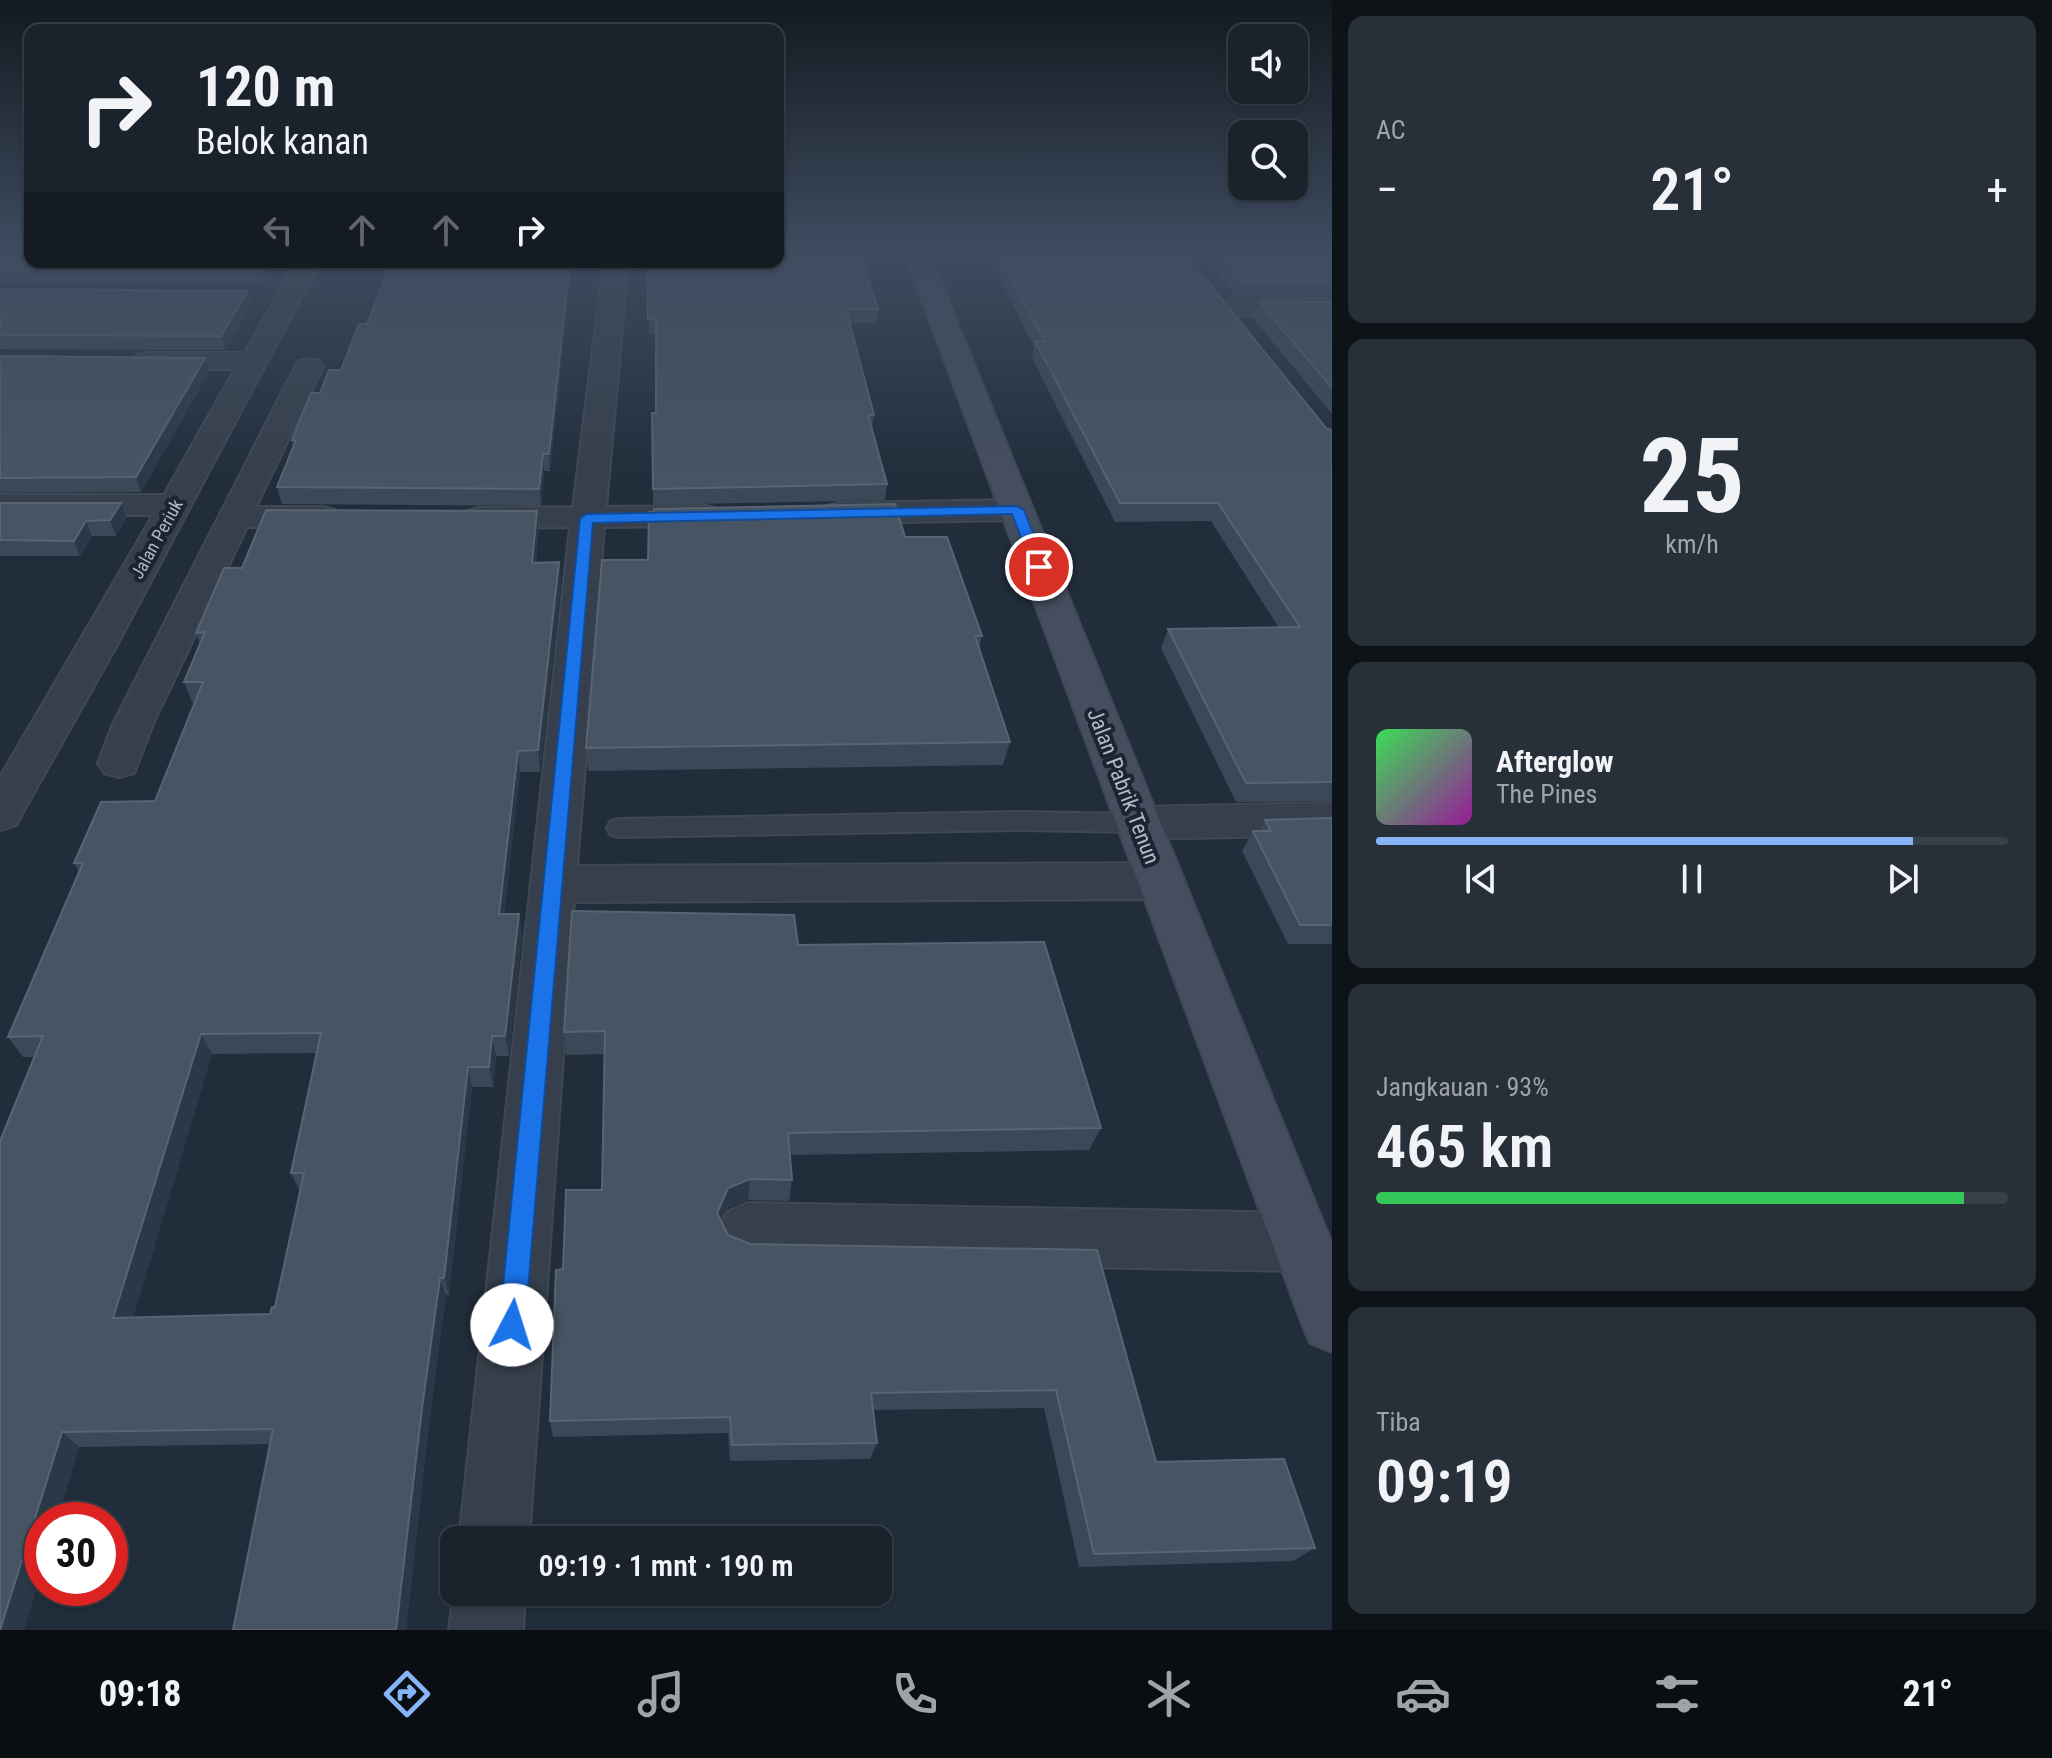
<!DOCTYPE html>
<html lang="id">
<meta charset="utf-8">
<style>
:root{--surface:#1a222c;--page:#272f38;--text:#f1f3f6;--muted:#9fa4a9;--line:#383f48;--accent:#86b5f7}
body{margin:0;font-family:"Roboto Condensed",sans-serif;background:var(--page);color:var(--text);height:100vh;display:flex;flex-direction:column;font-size:30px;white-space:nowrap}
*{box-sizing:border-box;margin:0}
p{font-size:26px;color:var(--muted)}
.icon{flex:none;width:44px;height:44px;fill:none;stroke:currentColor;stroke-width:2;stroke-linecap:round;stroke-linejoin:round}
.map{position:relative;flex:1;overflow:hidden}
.sheet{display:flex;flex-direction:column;gap:16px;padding:16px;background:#0e1318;width:720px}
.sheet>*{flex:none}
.banner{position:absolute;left:24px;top:24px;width:760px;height:244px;border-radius:16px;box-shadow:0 2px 6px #0004,0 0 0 2px var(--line);background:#1a222c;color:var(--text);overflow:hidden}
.tools{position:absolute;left:1228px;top:24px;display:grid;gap:16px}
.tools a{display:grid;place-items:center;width:80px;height:80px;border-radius:16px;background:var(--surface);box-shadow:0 2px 6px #0004,0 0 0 2px var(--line);font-size:40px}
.speed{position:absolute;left:24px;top:1502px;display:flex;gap:16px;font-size:40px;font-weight:700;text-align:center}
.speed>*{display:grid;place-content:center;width:104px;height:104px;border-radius:50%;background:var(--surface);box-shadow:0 2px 6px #0004,0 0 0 2px var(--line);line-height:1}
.speed .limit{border:12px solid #d22;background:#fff;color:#111}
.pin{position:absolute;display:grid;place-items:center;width:68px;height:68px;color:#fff;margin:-34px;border:4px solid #fff;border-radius:50%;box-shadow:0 2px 8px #0007}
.me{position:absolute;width:88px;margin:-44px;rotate:5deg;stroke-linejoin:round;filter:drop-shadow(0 0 6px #0008)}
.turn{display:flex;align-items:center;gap:28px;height:168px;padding:0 40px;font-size:36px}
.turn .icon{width:104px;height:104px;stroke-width:2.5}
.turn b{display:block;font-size:56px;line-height:68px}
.lanes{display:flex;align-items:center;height:76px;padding:0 40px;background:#0003;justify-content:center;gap:40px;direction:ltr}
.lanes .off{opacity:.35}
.big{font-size:60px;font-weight:600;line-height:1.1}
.sheet .widget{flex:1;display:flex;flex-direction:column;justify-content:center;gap:12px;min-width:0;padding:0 28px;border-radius:16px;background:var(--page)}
.sheet .dial{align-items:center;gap:0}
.dial b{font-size:104px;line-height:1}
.song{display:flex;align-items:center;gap:24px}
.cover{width:96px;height:96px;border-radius:12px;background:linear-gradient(135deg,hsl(130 70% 55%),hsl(300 70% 35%))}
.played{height:8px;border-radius:4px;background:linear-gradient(90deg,var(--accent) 85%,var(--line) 85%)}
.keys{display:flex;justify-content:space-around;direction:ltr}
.heat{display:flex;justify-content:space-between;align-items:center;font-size:44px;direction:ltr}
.charge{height:12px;border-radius:6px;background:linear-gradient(90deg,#34c759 93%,var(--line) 0)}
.trip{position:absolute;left:440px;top:1526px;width:452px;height:80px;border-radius:16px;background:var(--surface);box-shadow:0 2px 6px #0004,0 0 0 2px var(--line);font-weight:600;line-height:80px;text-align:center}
.tab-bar{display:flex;height:128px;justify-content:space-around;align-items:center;background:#0a0e12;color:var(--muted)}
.tab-bar .icon{width:56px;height:56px}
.tab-bar .selected{color:var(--accent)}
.tab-bar b{font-size:36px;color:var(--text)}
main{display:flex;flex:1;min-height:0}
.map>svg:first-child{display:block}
</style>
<main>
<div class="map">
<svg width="1332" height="1630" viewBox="0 0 1332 1630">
<rect width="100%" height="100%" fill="#222d3b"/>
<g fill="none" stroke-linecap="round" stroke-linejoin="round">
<g stroke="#3f4854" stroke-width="4">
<path id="lane" d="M1020,812L1138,814L1147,817L1150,823L1147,829L1138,832L1020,830L619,837L610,834L607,828L610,822L619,819Z"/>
</g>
<g stroke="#3f4854" stroke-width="4">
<path id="street" d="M909,251H1064L1067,255L1063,260L1055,262H918L910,260L906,255Z
M296,262H320L117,645L22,814L16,825L0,830V777L153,515H0V495H164L235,369H147L137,367L133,361L137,355L147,353H245Z
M604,262H628L606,507L706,506L718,509L723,516L718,523L706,526L604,527L577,866L1161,863L1177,869L1184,881L1177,893L1161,899L574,902L529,1540H459L570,527L479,528L467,525L462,518L467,511L479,508L573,507Z
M1332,299V315L1227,316L1218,313L1214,308L1218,303L1227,300Z
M309,359L319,361L323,367L256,507H323L335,510L340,517L335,524L323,527H247L153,724L134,773L119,777L104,773L98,763L113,724L295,367L299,361Z
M1017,500L1029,503L1033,510L1029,517L1017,520L839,523L827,520L823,513L827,506L839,503Z
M1332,803V835L1138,839L1122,834L1116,823L1122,812L1138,807Z
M748,1203L1301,1213L1322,1221L1331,1242L1322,1263L1301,1271L748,1261L727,1252L718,1232L727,1212Z
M454,1589V1592H525L523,1630H449Z"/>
</g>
<g stroke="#3f4854" stroke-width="4">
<path id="secondary" d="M904,251H928L1332,1244V1352L1310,1343L1301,1321Z"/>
</g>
<use href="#lane" fill="#363f4b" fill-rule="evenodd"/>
<use href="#street" fill="#363f4b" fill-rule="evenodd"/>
<use href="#secondary" fill="#444e5e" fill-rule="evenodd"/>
</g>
<path fill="#3a4857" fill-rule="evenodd" d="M0,251H30V252L29,251L18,253L16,256L30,262H275L264,283H0Z
M778,251H864L863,257H861L878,309L877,323H849L874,415L872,429L887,484L885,500L653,505L652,413H656V334H649L647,262Z
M995,251H1183L1326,428L1332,430V801L1236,802L1161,648L1168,629L1279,628L1211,521L1115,522L1032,358L1034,347L993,265Z
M1197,251H1332V297H1236Z
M391,262H572L550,471H544L541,506L282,504L277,487L293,447L292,440L341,370L367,324Z
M0,289L248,291L252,304L225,350L0,349Z
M1259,302H1332V414L1253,318Z
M0,356L205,358L209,372L141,492L0,493Z
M0,503L126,518L116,536H92L80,556H0Z
M654,512L905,537L982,636L979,648L1010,742L1003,765L588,771L586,748L648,560Z
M538,532L536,563L559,562L561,583L540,772H520L504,914H519L522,935L509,1056H496L493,1087H472L449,1295H446L429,1423L406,1630H233L270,1444L79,1447L57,1520L35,1057H23L8,1037L79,872L74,863L155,801L194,704H193L184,682L200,645L196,633L242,568ZM317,1053L291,1173L300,1192L275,1307L270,1314L133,1318L212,1054Z
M1332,818V944H1288L1242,851L1253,831H1259L1265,820Z
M798,945L1101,1128L1089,1150L790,1155L792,1180L789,1201L748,1200L726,1209L721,1221L728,1235L750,1244L1097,1250L1156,1462L1315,1548L1293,1561L1079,1567L1044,1408L873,1410L877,1443L870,1459L730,1461L728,1433L553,1437L550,1421L563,1269L602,1190L605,1054L566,1055L564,1032Z"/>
<path fill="#2b3847" d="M8,251H29L18,253L12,261Z
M265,262H275L264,283L261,270Z
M570,262H572L550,471L549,454Z
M248,291L252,304L225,350L221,336Z
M205,358L209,372L141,492L136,477Z
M543,454L544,471L541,506L539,489Z
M121,503L126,518L116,536L110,520Z
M537,511L538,532L534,583L532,563Z
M86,521L92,536L80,556L74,541Z
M559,562L561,583L540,772L538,750Z
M518,751L520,772L502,935L499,914Z
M519,914L522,935L509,1056L505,1036Z
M201,1034L212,1054L128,1335L113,1318Z
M492,1036L496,1056L493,1087L489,1067Z
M468,1067L472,1087L449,1295L444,1278Z
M750,1179L748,1200L726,1209L715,1233L717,1213L728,1188Z
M440,1278L446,1295L429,1423L406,1630H396L422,1408Z
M62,1432L79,1447L57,1520H42V1571L24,1630H0Z"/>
<path fill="#475463" stroke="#576473" stroke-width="2" fill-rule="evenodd" d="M0,251H9L14,256H30V262H265L261,270H0Z
M778,251H859L878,309H846L874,415H868L887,484L653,489L652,413H656V319H648L647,262H778Z
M996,251H1183L1326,428L1332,430V782L1246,783L1168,629L1300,627L1218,503H1120L1035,341H1044Z
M1215,251H1332V281H1242Z
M391,262H570L549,454H543L539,489L277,487L296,440H292L311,393H320L329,370H341L359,324H367Z
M0,289L248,291L221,336L0,335Z
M1259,302H1332V388Z
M0,356L205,358L136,477L0,478Z
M0,503H121L110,520L86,521L74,541L0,540Z
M895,504L905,537H947L982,636H975L1010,742L586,748L602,560H648L649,512H654V509Z
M266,510L537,511L532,563L559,562L538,750L518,751L499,914H519L505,1036H492L489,1067H468L444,1278H440L422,1408L396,1630H233L273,1429L62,1432L0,1630V1141L43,1036L8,1037L83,863H74L101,802L155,801L203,682H184L205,632L196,633L224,568H242ZM321,1033L291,1173H304L275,1307H272L270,1314L113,1318L201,1034Z
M1332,818V925H1300L1253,831H1271L1265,820Z
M572,911L794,915L798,945L1044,942L1101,1128L788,1133L792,1180L750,1179L728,1188L717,1213L728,1235L750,1244L1097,1250L1156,1462L1284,1459L1315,1548L1094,1554L1056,1390L871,1393L877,1443L732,1445L730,1417L550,1421L556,1270L563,1269L566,1190H602L605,1031L564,1032Z"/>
<linearGradient id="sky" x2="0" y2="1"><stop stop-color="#131920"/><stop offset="0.52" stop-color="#3e4c60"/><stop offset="1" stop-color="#3e4c60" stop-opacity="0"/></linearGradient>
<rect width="1332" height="479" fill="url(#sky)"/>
<path fill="#1a73e8" stroke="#114b97" stroke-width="2" d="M1017,506L1024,510L1046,567L1044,570H1034L1032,567L1012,514L593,523L525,1325L522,1334L512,1338L503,1334L499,1325L580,519L586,514Z"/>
<g text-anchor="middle" stroke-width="8" stroke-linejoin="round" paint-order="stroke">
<g font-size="18" fill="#b1bac7" stroke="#1b2430">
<text transform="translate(157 539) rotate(-61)" y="6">Jalan Periuk</text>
</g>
<g font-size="22" fill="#b1bac7" stroke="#1b2430">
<text transform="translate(1124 786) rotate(69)" y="8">Jalan Pabrik Tenun</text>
</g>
</g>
</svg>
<div class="tools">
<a><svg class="icon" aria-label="sound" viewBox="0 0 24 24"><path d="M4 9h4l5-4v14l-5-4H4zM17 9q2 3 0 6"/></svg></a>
<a><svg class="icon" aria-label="search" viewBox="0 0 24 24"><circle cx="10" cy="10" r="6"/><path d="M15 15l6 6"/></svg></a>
</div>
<div class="speed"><div class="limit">30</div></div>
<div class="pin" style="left:1039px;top:567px;background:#d93025"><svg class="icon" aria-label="arrive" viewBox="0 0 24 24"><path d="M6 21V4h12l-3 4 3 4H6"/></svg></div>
<svg class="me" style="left:512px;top:1325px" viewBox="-20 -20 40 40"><circle r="19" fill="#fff"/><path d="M0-13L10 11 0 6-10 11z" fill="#1a73e8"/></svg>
<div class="trip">09:19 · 1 mnt · 190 m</div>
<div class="banner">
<div class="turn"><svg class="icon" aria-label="right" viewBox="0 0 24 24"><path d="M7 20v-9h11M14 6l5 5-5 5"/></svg><div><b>120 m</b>Belok kanan</div></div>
<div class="lanes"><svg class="icon off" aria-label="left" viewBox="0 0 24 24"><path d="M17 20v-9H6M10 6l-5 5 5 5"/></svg><svg class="icon off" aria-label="ahead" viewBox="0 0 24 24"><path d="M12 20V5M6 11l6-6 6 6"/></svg><svg class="icon off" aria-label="ahead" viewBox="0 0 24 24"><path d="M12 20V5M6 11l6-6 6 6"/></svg><svg class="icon" aria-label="right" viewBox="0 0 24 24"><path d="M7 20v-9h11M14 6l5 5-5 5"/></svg></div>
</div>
</div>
<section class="sheet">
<div class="widget"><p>AC</p>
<div class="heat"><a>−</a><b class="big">21°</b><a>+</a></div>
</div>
<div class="widget dial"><b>25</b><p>km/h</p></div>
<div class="widget">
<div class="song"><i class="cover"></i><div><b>Afterglow</b><p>The Pines</p></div></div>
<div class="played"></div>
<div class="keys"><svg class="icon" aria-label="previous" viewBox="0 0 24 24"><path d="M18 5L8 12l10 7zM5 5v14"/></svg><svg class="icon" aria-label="pause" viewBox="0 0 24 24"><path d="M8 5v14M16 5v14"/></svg><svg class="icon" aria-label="next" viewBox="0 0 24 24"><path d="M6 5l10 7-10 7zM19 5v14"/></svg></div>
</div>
<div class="widget"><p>Jangkauan · 93%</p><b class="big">465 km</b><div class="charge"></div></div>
<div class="widget"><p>Tiba</p><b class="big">09:19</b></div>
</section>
</main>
<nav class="tab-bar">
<b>09:18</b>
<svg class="icon selected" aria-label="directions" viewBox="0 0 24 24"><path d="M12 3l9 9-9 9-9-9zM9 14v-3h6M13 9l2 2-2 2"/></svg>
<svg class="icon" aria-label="music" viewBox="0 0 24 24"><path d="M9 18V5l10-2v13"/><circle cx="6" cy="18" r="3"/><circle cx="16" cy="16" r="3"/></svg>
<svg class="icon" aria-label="phone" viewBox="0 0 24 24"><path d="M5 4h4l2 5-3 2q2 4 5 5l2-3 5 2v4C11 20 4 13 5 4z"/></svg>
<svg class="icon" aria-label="climate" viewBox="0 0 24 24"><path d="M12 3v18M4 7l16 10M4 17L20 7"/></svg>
<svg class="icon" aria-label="car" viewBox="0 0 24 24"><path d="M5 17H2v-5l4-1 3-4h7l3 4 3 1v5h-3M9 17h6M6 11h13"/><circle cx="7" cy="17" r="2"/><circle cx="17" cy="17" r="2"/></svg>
<svg class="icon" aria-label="filters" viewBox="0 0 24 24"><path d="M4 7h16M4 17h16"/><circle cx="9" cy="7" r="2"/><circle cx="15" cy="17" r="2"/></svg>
<b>21°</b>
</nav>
